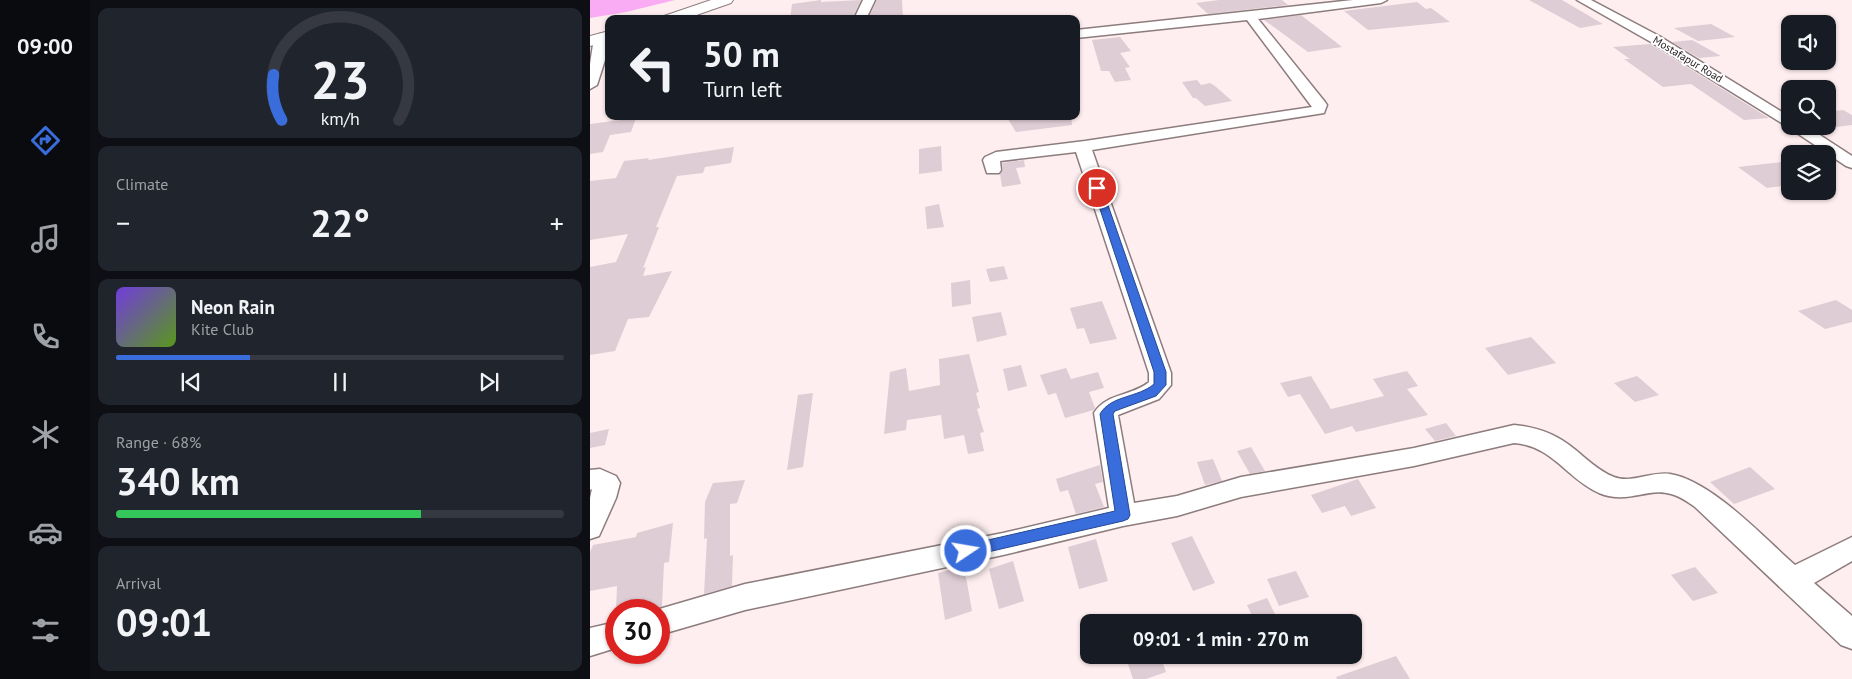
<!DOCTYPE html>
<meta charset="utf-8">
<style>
:root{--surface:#171b24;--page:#20242c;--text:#f1f3f6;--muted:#9ea1a6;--line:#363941;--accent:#3a6ddc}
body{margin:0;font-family:"PT Sans",sans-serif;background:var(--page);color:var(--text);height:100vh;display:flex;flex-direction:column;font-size:19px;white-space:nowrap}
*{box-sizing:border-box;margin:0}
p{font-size:16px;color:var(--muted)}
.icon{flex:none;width:28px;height:28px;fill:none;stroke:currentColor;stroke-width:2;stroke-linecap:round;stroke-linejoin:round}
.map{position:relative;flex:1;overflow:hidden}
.side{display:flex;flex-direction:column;gap:8px;padding:8px;background:#0d0f14;width:500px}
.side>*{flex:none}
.hud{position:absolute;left:15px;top:15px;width:475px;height:105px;border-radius:10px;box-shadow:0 1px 4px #0004;background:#171b24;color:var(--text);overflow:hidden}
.fabs{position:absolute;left:1191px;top:15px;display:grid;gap:10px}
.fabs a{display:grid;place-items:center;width:55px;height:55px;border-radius:10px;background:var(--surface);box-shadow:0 1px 4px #0004;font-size:25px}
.speed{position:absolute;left:15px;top:599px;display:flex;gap:10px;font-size:25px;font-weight:700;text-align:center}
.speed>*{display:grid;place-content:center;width:65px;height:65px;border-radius:50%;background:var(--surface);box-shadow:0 1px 4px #0004;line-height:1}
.speed .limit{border:8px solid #d22;background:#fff;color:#111}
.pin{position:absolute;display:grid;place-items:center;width:42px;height:42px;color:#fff;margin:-21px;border:2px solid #fff;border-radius:50%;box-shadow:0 1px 5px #0007}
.me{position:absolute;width:55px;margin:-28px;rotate:78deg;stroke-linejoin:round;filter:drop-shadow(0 0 4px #0008)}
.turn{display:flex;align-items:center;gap:18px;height:105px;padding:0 15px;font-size:22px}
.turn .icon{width:65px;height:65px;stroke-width:2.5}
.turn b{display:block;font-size:35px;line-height:42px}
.big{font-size:38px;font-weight:600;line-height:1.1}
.side .card{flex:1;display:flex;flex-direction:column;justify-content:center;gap:8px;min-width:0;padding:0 18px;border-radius:10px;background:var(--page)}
.side .dial{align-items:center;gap:0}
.dial svg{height:130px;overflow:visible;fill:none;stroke:var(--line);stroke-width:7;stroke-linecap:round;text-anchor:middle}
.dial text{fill:var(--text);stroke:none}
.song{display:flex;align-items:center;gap:15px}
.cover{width:60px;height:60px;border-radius:8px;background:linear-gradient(135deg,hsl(260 70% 55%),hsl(90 70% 35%))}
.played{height:5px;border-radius:2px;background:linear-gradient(90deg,var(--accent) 30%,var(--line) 30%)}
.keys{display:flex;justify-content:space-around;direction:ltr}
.heat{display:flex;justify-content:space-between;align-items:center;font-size:28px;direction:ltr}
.charge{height:8px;border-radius:4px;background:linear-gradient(90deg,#34c759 68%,var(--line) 0)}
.trip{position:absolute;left:490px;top:614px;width:282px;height:50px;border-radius:10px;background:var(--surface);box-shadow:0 1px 4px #0004;font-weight:600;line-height:50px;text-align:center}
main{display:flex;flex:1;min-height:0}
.dock{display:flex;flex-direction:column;width:90px;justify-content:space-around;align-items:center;background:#090b0e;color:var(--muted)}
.dock .icon{width:35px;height:35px}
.dock .current{color:var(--accent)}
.dock b{font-size:22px;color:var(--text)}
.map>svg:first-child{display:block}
</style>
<main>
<nav class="dock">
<b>09:00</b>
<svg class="icon current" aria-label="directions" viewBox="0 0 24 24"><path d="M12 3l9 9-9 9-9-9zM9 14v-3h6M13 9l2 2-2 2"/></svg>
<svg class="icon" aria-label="music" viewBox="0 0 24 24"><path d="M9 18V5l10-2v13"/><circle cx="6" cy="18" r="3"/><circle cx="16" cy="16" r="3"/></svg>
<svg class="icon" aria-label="phone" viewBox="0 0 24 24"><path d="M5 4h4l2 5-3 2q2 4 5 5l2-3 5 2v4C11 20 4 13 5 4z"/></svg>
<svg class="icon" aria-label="climate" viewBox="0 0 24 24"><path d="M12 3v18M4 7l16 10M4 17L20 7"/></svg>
<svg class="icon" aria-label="car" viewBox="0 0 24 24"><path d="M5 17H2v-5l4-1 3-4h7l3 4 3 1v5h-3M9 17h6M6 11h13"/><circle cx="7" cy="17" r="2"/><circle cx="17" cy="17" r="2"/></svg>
<svg class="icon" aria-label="filters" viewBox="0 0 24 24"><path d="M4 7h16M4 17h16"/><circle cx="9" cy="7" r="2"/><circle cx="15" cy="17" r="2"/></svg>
</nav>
<section class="side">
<div class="card dial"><svg viewBox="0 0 100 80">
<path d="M14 69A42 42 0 1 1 86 69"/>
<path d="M14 69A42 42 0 0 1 9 41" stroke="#3a6ddc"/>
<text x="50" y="56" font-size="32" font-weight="700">23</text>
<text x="50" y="72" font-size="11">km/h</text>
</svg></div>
<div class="card"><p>Climate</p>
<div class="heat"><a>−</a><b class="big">22°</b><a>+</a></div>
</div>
<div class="card">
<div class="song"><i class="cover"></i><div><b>Neon Rain</b><p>Kite Club</p></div></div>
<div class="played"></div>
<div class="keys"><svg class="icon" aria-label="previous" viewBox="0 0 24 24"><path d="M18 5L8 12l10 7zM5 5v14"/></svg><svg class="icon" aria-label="pause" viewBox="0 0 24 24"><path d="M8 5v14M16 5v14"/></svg><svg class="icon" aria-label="next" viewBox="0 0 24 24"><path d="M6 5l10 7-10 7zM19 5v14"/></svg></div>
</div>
<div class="card"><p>Range · 68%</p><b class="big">340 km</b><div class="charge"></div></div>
<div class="card"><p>Arrival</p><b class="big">09:01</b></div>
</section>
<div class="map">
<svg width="1262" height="679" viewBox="0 0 1262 679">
<rect width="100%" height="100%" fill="#feeeef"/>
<path fill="#f9acf4" d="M0,0H85L36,12L0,18Z"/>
<path fill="#decdd4" d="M231,0V2L271,0L262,19H200L202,4Z
M287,0H312L313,19H278Z
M629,0H692L698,5L618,14L606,3Z
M939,0H972L1013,24L990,28Z
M827,2L836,9L841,8L860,22L778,30L754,11Z
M711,15L752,47L718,52L674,20Z
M1121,24L1145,37L1108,41L1084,28Z
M530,37L541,51L530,53L540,67L535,68L541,80L525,82L519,71H511L502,40Z
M1102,40L1131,56L1109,58L1082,42Z
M1060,44L1179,118L1154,120L1101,84L1073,87L1034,59H1040L1023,47Z
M607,80L611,85L620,83L625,86L642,101L615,106L606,98H603L592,82Z
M1253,110L1262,115V125L1246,127L1238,122V112Z
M416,116H481L482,125L426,132Z
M46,118L41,132L20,135L13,152L0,154V124Z
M351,146L352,171L329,174V149Z
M144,147L141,163L115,167L113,173L87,176L66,227H69L53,268L56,267L53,276L82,271L59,317L38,319L25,351L0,355V267L26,262L38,234L0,240V181L26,178L34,161L59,158L58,160Z
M434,160L435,167L426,168L431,184L412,187L410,174L413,170L412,163Z
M1200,161V185L1177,188L1148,167Z
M349,204L354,227L337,229L335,207Z
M414,266L418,279L400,282L396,269Z
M380,280L381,304L362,307L361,283Z
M1246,300L1262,310V322L1235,329L1208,311Z
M512,301L527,339L500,344L494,328L487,329L480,308Z
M411,312L417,335L387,342L382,317Z
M941,337L966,363L918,375L895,348Z
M379,354L389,392L386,393L390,408L387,409L394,432L390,433L394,451L378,454L374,435L354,439L351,415L317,420L316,430L294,434L300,372L316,368L319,391L350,385L349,359Z
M431,365L437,386L418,391L413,369Z
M476,368L481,379L508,372L514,388L499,392L505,408L504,410L475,418L466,393L458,395L450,375Z
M817,371L828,386L817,389L838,415L766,432L762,426L735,434L710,394L698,397L690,383L721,376L741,409L794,396L783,379Z
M1047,376L1069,395L1045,402L1024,383Z
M223,393L213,467L197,470L208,395Z
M856,423L866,436L845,441L835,429Z
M19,429L15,445L0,448V433Z
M661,447L675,471L660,474L647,451Z
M623,459L632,481L615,485L607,462Z
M510,465L513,482L505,484L514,507L486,514L478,490L470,492L466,479Z
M1160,467L1185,489L1144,504L1120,482Z
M768,479L786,508L761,516L755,506L732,513L721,495Z
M155,480L147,503L140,504V556L143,555L142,586L114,594L117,538L114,539L115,502L123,483Z
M83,523L79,562L74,563L72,606L64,610H26L27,586L0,591V552L3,545L46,537L47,533Z
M602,536L625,583L603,591L581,543Z
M506,539L518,581L489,589L478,547Z
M423,561L434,601L409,609L399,569Z
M374,566L382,611L355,620L348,573Z
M1105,567L1128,593L1103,601L1081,575Z
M706,571L719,597L689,606L677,579Z
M677,598L689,622H665L657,605Z
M535,655H570L576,672L556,679H543Z
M806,656L820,679H747L746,677Z"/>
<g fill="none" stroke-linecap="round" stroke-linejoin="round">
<g stroke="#8d7c7d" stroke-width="3">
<path id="minor" d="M273,0H285L276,19H264Z
M763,0H797L791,3L668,19L735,102L737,105L734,113L502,150L581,373V385L569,399L528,415L544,503L587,496L651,477L824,448L924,425C947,427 966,434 983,448C996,458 1008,471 1024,477C1041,484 1062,471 1080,474C1122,481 1173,537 1205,565L1262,537V561L1224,583L1262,616V649L1251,645L1105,507C1098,502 1090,496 1081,494C1057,487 1038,505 1009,493C976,478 963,446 924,443L824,466L651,497L587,516L533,526L413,555L155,610L69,635V610H66L155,584L413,533L519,508L504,413C516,393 543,396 559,382V373L486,152L410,161L411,170L409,173H397L393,160L395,157L406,152L495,141L722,107L657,20L486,38V30Z
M987,0H1001L1069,36L1200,117V126H1216L1262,156V168L1256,166L1198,127L1061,42Z
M10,34L16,38L15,60L7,85L0,89V64L4,38Z
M10,469L26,476L30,483L26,498L9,536L0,539V498L2,489L0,490V470Z
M26,622V648L0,656V628Z"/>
</g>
<g stroke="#8d7c7d" stroke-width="2">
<path id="highway" d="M121,0H143L141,3L95,19H72L74,16Z
M19,31V41L0,46V36Z"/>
</g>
<use href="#minor" fill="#fff" fill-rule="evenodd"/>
<use href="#highway" fill="#fff" fill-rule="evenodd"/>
</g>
<path fill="#3a6ddc" stroke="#26478f" d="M507,185L512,188L576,372V385L566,396L525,411L523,414L540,515L538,519L533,521L376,557L371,556L369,551L371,547L376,545L525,511L510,414C521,395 548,398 564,384V372L503,188Z"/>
<g text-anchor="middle" stroke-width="4" stroke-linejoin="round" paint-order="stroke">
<g font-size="11" fill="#272021" stroke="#fff">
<text transform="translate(1098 59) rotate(31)" y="4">Mostafapur Road</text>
</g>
</g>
</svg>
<div class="fabs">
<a><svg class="icon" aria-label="sound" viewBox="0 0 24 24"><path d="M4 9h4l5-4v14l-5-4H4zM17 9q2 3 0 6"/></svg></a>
<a><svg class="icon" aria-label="search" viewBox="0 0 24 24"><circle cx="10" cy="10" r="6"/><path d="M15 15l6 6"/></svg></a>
<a><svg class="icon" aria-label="layers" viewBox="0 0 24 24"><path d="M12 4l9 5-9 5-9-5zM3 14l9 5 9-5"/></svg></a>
</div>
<div class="speed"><div class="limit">30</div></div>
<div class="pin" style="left:507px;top:188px;background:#d93025"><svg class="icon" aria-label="arrive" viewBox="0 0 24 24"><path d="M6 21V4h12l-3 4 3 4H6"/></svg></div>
<svg class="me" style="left:376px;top:551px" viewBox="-20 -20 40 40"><circle r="17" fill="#3a6ddc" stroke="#fff" stroke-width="3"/><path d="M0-11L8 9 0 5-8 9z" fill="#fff"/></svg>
<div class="trip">09:01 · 1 min · 270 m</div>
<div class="hud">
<div class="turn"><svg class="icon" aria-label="left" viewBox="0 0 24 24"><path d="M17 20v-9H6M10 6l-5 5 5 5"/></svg><div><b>50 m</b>Turn left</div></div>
</div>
</div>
</main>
